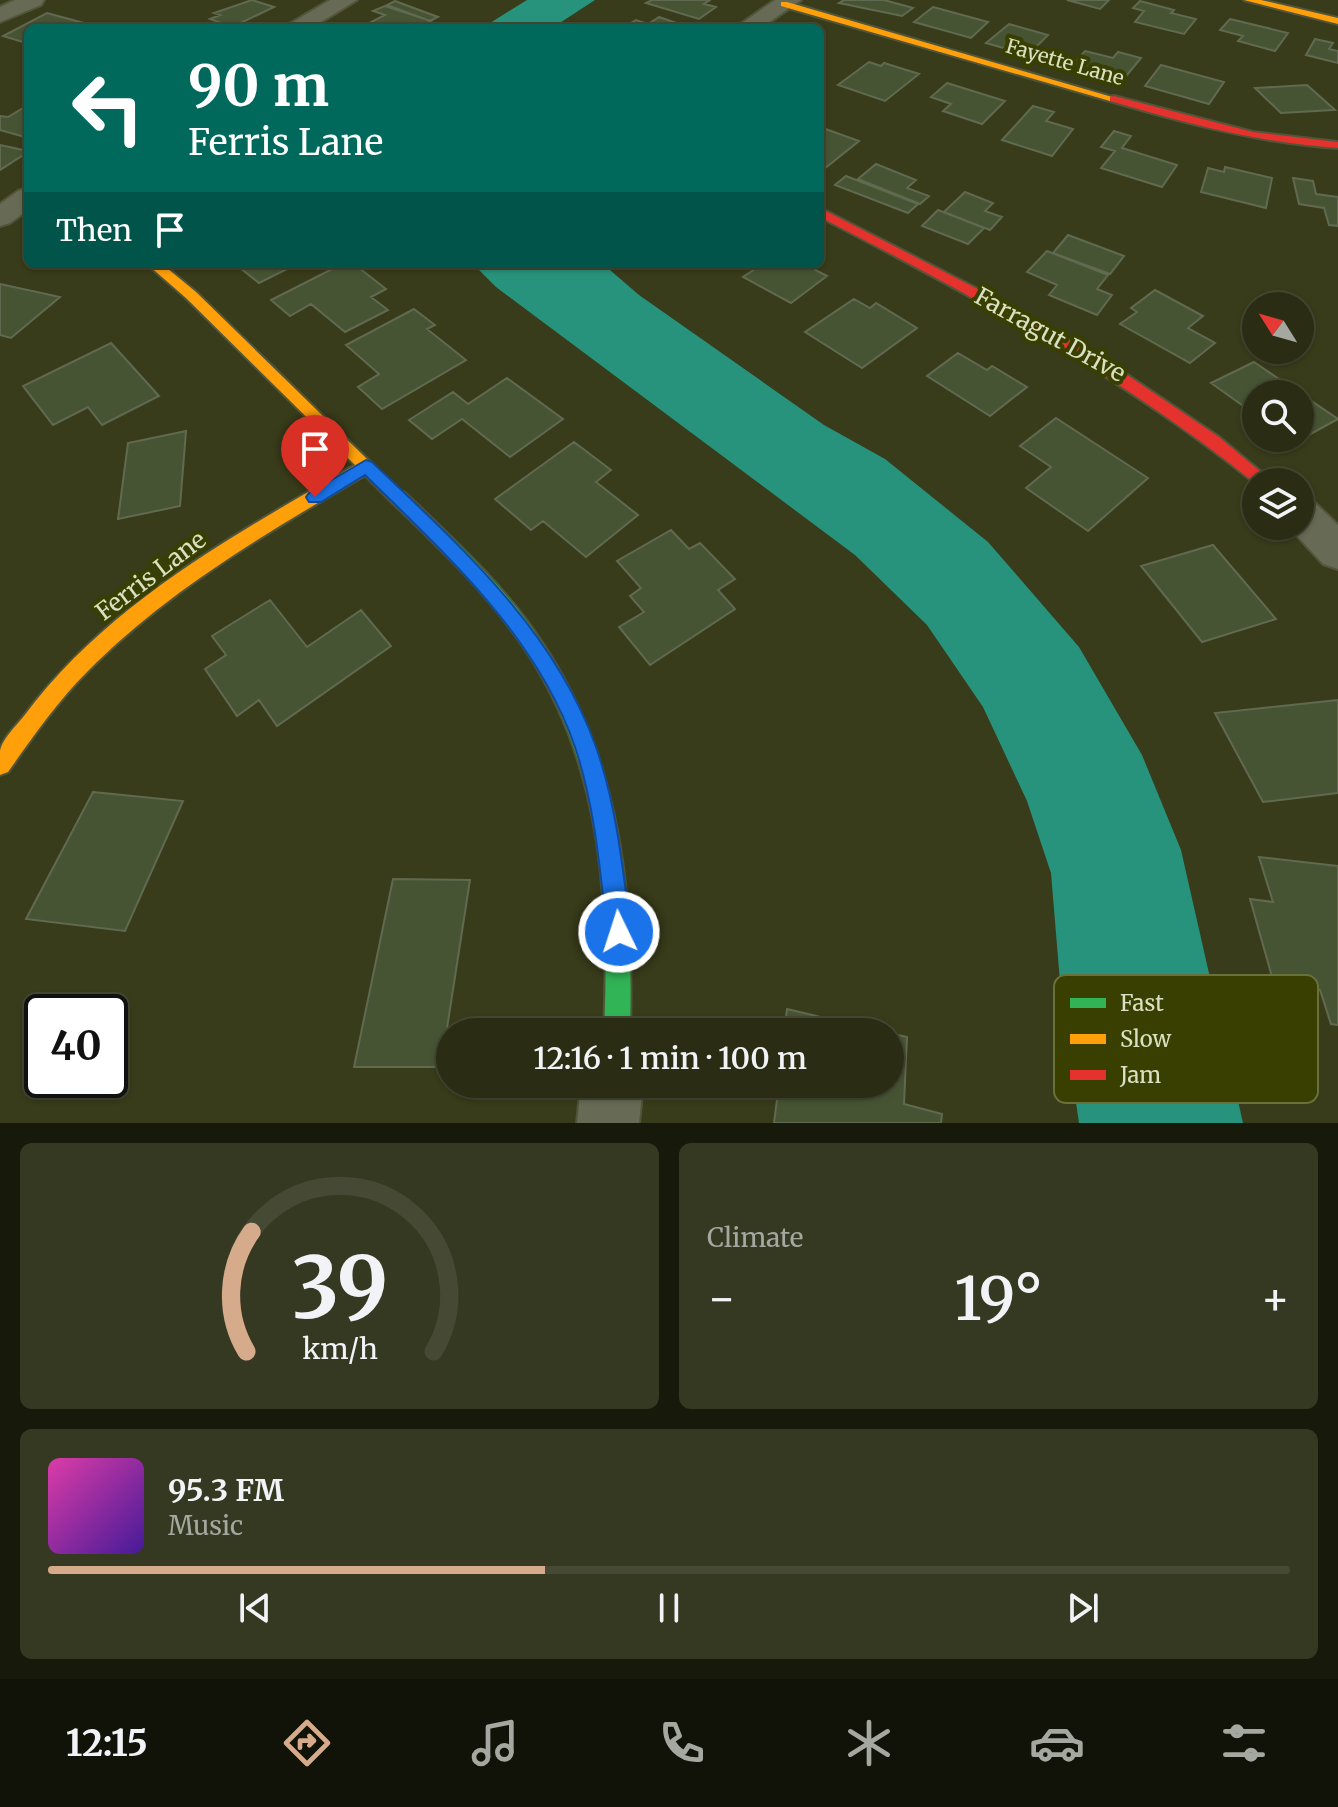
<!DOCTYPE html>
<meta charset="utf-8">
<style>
:root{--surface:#2a2d14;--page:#363922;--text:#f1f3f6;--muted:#a5a8a0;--line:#464934;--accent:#d6ab8b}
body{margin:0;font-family:Merriweather,serif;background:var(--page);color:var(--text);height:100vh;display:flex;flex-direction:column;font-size:30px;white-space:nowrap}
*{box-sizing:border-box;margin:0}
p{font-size:26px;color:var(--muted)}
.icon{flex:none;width:44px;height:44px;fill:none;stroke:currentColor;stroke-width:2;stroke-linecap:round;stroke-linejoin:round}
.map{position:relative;height:1123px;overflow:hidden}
.panel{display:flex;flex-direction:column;gap:20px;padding:20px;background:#17190b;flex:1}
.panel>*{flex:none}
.guide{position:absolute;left:24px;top:24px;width:800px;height:244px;border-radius:12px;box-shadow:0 2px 6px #0004,0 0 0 2px var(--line);background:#00695c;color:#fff;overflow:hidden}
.needle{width:52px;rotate:307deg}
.controls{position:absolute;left:1242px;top:292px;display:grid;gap:16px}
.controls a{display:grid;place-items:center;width:72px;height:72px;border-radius:50%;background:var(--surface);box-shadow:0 2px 6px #0004,0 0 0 2px var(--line);font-size:40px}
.speed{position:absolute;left:24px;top:994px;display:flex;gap:16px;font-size:40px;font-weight:700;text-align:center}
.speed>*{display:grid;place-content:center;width:104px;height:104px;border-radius:50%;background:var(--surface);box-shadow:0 2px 6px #0004,0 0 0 2px var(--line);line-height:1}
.speed .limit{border:4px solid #111;border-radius:12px;background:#fff;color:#111}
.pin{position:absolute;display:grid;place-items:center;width:68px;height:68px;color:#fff;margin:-82px -34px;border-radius:50% 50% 50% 0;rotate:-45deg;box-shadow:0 0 8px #0007}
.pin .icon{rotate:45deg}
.me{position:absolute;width:88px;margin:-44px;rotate:356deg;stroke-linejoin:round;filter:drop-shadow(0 0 6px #0008)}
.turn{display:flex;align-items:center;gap:28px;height:168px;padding:0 32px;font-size:36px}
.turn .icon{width:104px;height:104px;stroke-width:2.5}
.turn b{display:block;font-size:56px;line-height:68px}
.then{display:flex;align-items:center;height:76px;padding:0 32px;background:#0003;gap:16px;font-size:30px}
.big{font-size:60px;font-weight:600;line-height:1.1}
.panel .tile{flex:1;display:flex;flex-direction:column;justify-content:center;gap:12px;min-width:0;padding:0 28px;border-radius:12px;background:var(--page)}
.panel .dial{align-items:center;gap:0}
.dial svg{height:208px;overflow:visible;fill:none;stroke:var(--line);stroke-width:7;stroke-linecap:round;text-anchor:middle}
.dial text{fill:var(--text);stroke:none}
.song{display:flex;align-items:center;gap:24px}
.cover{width:96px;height:96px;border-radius:12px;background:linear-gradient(135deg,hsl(320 70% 55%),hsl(260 70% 35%))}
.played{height:8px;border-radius:4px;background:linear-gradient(90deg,var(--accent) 40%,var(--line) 40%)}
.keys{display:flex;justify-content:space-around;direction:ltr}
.heat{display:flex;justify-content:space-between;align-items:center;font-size:44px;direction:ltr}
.panel .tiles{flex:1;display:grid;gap:20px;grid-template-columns:1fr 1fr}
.tile:last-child{grid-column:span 2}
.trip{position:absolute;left:436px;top:1018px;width:468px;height:80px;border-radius:40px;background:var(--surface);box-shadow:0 2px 6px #0004,0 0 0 2px var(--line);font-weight:600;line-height:80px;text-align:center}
.menu{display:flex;height:128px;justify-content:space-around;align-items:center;background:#111208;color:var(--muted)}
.menu .icon{width:56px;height:56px}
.menu .selected{color:var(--accent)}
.menu b{font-size:36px;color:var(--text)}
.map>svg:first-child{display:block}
</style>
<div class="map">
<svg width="1338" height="1123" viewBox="0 0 1338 1123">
<rect width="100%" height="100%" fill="#383c1a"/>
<path fill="#28937c" d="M527,0H595L552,28H482Z
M473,264H603L639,295L824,425L885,459L988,542L1079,647L1142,755L1181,850L1243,1123H1079L1062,1006L1051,873L1027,801L983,707L927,625L855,555L496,287Z"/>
<path fill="#475434" stroke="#616950" stroke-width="2" d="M252,0L274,7L232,27L210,19L220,15L214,13Z
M652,0H710L704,4L716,7L699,19L646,3Z
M844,0H884L913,8L902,16L839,3Z
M1067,0H1109L1100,9Z
M395,1L438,17L430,21L387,5Z
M1140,1L1174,10L1171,13L1196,19L1184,34L1135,22L1144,11L1133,8Z
M385,6L431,21L419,28L412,25L406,28H388L371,22L385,15L373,11Z
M933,7L988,22L971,38L914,22Z
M47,13L84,23L74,28H28L26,43L3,36Z
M659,17L685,26L622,28L636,20L648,24Z
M1230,19L1288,33L1275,51L1238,41L1243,36L1220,30Z
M1009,24L1048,35L1028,55L986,43Z
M1315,39L1333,43L1329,49L1338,51V63L1306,55Z
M1085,51L1113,58L1118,52L1141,58L1122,81L1074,63Z
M869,62L881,66L884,63L919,74L885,101L838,85Z
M1161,65L1224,82L1209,104L1145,86Z
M947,83L1005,101L982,124L943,111L951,104L931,97Z
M1307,85L1335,110L1281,113L1255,88Z
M28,105V138L0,130V116L8,117Z
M1033,106L1054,112L1046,121L1073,129L1052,156L1002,140Z
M820,127L859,141L824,169L820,167Z
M1114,131L1131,136L1122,148L1177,165L1162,187L1101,168L1115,151L1101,147Z
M0,145L28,151V152L0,170Z
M876,164L916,180L907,188L929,196L920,204L858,179Z
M1225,167L1272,178L1266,208L1201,192L1208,168L1224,172Z
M846,176L918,204L908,213L835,185Z
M1293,178L1313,181L1316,194L1338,197V226L1329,225L1324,208L1299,204Z
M965,192L993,203L985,211L1002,217L990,230L944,212Z
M938,210L984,228L968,244L922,226Z
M1068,235L1124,256L1110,274L1053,253Z
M1047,251L1108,275L1097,289L1112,295L1097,315L1049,295L1057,285L1027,272Z
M244,264H297L259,283L239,267Z
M342,264H354L386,289L371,297L388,310L345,332L311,304L290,316L271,300Z
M746,264H804L827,276L791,303L743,277L755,269Z
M0,284L60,297L11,338L0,335Z
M1155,290L1203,316L1188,328L1215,343L1190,363L1120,324L1137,312L1131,308Z
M854,299L870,308L876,303L917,328L862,368L805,332Z
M414,309L435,325L427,329L466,360L382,409L358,387L379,374L346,345Z
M111,343L159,396L102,425L88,407L53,425L23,386Z
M958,353L987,370L992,366L1027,387L990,416L927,376Z
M1254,362L1338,419L1294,443L1287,438H1300V394H1256V415L1211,383Z
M507,378L563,419L510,457L462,419L432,439L409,420L453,392L468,404Z
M1056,418L1148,478L1088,531L1026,488L1051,467L1020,446Z
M186,431L180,506L118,519L128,443Z
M574,442L611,470L596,482L638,515L586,557L543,521L531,530L495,499Z
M671,530L689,549L700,543L735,579L718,590L735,609L650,665L619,627L644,612L630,596L641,588L617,561Z
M1213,545L1276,619L1202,642L1141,566Z
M270,600L307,647L361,610L391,646L277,726L259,700L237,716L205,669L226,655L212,636Z
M1338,700V793L1263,802L1215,713Z
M93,792L183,801L125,931L26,919Z
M1259,857L1338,866V1025L1331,1024L1320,990L1274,984L1250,899L1273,902Z
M393,879L470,880L441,1067H354Z
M787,1009L884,1032H784Z
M890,1033L907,1037L904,1104L942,1114L941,1123H774L779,1084H890Z"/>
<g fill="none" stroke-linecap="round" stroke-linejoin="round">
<g stroke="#51553a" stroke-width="4">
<path id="street" d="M15,0H44L41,5L0,22V7Z
M330,0H357L311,28H283Z
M775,0H801L761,28H735Z
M28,188V210L10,223L0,226V204L18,191Z
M1300,497L1314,502L1338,525V569L1323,564L1288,526H1300Z
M581,1084H643L639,1123H577Z"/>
</g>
<g stroke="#51553a" stroke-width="4">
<path id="fast" d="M399,491L405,493C453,539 504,585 541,641C620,758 634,894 630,1032H604C610,900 602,766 527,652C490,596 441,549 393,503L391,498Z"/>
</g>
<g stroke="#51553a" stroke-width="4">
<path id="slow" d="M1244,0H1261L1338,18V24Z
M781,2H787L1119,99L1110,101L781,6Z
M147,264H162L196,292L407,498L405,503H393L365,475C267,533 168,590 87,672C57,702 32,738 8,772L0,775C0,767 0,758 0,751C2,739 17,725 24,716C108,603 236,534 355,465L186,298Z"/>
</g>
<g stroke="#51553a" stroke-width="4">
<path id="jam" d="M1114,96L1253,132L1338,142V148C1260,143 1185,123 1110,101V97Z
M820,208L999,300L1111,364L1219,437L1273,482L1256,484C1122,376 973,296 820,217Z"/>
</g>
<use href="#street" fill="#676a54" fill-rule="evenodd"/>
<use href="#fast" fill="#30b455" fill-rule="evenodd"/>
<use href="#slow" fill="#ff9f0a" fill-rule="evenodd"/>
<use href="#jam" fill="#e5322d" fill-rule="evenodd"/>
</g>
<path fill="#1a73e8" stroke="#114b97" stroke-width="2" d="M366,460L372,462C460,546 554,629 596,747C617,807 623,870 631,932L628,941L619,944L611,941L607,932C600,870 595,807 575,747C537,636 446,555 365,475L321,502H309L306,497L309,493Z"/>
<g text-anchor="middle" stroke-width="8" stroke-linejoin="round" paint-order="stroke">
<g font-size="20" fill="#dae1c3" stroke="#383f00">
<text transform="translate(1065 62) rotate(16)" y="7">Fayette Lane</text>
</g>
<g font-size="24" fill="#dae1c3" stroke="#383f00">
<text transform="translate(1050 335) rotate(29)" y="8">Farragut Drive</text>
<text transform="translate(151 576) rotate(-37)" y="8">Ferris Lane</text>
</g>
</g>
<rect x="1054" y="975" width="264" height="128" rx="12" fill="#383f00" stroke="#69703a" stroke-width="2"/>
<rect x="1070" y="998" width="36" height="10" fill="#30b455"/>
<rect x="1070" y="1034" width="36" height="10" fill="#ff9f0a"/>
<rect x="1070" y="1070" width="36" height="10" fill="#e5322d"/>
<g font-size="22" fill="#dae1c3">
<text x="1120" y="1011">Fast</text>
<text x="1120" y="1047">Slow</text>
<text x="1120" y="1083">Jam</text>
</g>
</svg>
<div class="controls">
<a><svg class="needle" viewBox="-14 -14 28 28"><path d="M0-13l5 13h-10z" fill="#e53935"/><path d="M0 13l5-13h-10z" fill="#a5a8a0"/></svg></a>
<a><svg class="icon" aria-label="search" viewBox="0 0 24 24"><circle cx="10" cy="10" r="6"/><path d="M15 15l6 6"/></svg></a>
<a><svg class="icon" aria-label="layers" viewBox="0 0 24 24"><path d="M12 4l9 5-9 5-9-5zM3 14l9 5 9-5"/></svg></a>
</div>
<div class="speed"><div class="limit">40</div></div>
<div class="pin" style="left:315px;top:497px;background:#d93025"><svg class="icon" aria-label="arrive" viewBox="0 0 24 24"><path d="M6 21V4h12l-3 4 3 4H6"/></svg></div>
<svg class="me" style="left:619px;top:932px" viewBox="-20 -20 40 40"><circle r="17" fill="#1a73e8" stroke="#fff" stroke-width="3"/><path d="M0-11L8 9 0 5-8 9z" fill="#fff"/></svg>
<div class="trip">12:16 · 1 min · 100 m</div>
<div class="guide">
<div class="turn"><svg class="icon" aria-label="left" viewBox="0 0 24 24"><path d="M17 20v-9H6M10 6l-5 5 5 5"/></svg><div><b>90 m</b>Ferris Lane</div></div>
<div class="then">Then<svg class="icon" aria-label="arrive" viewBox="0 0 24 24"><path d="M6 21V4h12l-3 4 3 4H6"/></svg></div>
</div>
</div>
<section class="panel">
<div class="tiles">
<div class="tile dial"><svg viewBox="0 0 100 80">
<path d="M14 69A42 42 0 1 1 86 69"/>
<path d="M14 69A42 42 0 0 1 16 23" stroke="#d6ab8b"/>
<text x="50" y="56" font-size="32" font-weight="700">39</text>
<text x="50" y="72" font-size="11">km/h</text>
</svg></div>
<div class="tile"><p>Climate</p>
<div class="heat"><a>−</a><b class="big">19°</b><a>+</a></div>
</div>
<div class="tile">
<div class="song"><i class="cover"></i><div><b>95.3 FM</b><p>Music</p></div></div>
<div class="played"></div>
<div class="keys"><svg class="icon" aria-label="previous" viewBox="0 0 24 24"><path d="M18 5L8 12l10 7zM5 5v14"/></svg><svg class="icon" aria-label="pause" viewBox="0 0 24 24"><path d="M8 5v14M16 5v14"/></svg><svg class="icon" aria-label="next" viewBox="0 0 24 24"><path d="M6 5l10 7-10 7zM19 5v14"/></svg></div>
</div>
</div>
</section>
<nav class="menu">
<b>12:15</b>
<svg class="icon selected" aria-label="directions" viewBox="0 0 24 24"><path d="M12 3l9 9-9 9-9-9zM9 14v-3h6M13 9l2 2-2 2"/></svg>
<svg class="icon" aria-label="music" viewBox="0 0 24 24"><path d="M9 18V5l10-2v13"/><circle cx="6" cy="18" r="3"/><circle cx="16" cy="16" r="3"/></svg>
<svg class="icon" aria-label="phone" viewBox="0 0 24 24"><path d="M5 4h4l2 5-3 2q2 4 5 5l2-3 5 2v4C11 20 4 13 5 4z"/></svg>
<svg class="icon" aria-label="climate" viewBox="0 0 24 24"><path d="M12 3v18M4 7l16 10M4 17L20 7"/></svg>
<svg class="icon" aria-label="car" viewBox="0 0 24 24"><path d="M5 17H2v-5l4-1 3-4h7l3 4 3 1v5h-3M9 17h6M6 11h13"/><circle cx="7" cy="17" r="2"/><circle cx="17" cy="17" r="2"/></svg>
<svg class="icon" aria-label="filters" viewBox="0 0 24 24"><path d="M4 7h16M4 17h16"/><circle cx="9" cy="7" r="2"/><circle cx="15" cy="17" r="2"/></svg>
</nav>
